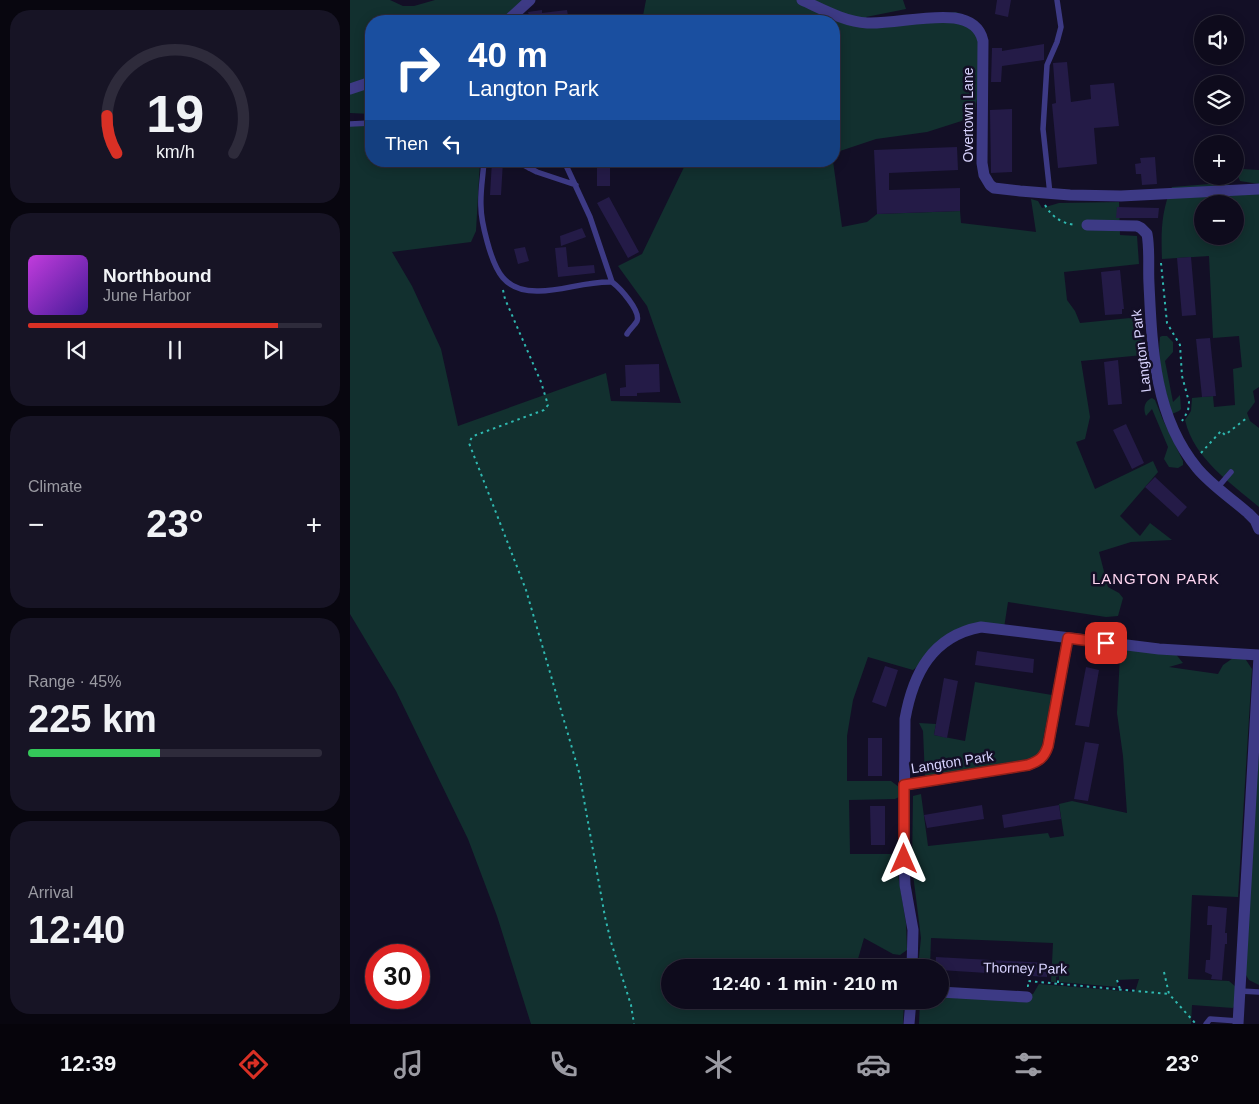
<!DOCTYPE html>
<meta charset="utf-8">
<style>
:root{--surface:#0e0b1c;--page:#171425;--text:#f1f3f6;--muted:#9b9ba3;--line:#2e2b3b;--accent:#d93025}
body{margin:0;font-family:Arial,sans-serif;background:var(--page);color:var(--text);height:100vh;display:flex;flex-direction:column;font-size:19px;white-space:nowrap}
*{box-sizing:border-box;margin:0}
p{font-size:16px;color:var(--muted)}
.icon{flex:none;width:28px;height:28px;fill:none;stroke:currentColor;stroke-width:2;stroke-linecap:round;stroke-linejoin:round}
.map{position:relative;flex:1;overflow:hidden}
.panel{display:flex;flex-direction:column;gap:10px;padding:10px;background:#08060f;width:350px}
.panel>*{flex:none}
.hud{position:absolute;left:15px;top:15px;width:475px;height:152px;border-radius:20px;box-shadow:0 2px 12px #0003,0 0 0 1px var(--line);background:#1a4fa0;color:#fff;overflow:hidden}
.buttons{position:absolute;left:844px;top:15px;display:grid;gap:10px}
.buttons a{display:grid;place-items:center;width:50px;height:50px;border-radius:50%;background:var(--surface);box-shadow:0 2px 12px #0003,0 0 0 1px var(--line);font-size:25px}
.speed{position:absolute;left:15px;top:944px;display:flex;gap:10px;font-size:25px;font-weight:700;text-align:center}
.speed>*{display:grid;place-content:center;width:65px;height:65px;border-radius:50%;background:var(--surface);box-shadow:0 2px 12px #0003,0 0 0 1px var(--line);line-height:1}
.speed .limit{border:8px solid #d22;background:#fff;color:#111}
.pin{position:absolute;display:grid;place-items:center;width:42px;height:42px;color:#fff;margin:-21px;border-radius:10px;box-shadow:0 2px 8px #0006}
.me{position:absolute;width:55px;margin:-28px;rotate:0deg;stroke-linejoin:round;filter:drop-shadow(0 0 4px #0008)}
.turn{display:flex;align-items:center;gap:18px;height:105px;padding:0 20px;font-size:22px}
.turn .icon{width:65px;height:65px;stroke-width:2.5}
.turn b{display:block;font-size:35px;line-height:42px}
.then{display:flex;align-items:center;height:48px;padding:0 20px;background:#0003;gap:10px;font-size:19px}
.big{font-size:38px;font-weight:600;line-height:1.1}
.panel .tile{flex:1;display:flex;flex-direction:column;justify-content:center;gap:8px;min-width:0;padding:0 18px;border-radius:20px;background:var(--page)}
.panel .dial{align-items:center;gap:0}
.dial svg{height:130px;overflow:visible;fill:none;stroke:var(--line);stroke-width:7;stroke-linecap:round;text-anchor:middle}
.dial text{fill:var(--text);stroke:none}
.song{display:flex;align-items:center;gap:15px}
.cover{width:60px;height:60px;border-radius:8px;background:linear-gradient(135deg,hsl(290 70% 55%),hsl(260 70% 35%))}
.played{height:5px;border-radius:2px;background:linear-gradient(90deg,var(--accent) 85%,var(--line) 85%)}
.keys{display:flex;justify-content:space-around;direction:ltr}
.heat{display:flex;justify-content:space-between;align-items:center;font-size:28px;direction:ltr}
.charge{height:8px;border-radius:4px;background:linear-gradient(90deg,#34c759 45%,var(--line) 0)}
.trip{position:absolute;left:311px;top:959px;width:288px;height:50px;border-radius:25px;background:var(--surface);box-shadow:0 2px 12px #0003,0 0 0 1px var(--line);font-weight:600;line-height:50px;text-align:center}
.tabs{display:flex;height:80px;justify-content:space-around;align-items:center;background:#06040b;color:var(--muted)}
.tabs .icon{width:35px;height:35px}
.tabs .selected{color:var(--accent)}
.tabs b{font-size:22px;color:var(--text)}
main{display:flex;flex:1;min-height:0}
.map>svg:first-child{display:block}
</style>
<main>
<section class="panel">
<div class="tile dial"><svg viewBox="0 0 100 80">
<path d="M14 69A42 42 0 1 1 86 69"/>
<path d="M14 69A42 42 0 0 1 8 46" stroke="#d93025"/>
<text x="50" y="56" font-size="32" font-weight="700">19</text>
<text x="50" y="72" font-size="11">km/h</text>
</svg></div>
<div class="tile">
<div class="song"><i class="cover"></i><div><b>Northbound</b><p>June Harbor</p></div></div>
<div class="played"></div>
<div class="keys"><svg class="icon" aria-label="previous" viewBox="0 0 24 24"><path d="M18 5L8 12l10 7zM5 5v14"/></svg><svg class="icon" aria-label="pause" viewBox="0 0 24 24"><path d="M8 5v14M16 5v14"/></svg><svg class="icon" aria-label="next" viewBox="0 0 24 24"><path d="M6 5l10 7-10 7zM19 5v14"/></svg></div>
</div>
<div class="tile"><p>Climate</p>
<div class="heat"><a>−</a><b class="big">23°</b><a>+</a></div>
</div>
<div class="tile"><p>Range · 45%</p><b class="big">225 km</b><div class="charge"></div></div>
<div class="tile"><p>Arrival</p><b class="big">12:40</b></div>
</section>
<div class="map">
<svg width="909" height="1024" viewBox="0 0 909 1024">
<rect width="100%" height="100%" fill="#130f26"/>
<path fill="#12302f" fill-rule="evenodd" d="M0,0H40L53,6H64L85,0H173L150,21H21V114L0,113Z
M296,0H553L556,9L516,17L524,27L584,14L606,12L619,17L628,30L630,81L624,117L577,132L526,139L484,153V21H292Z
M0,125L21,126V161H130L126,231L121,242L42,252L62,286L91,349L108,426L256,373L261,401L331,403L297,306L268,266L292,254L337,161H483L492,227L517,222L527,214L610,211L611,223L686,232L681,199L688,201L692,208L709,203L769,202L770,235L787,236L789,264L714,272L717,300L725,311L730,323L790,317L793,355L731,361L740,417L735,439L726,442L745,489L803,461L808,472L770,516L790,536L800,523L822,540L781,542L749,552L758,587L769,593L773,598L768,616L756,617L658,602L654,628L616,627L563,670L518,657L503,700L497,736V781H541L549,787V797L545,799L499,800L500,854H548V875L556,923L557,950L550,955L543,954L514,938L508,959V967L320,968V1000L554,1001L553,1024H181L147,916L118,839L46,691L0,614Z
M892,169L909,170V184L890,181L887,174Z
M872,183L909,192V387L903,391L905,402L897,413L900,421L909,428V507C881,483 844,459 835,420L841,411L842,398L863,396L864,407L885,405L883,369L892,367L889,336L863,338L859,256L812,259C811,234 811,210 822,187ZM852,204H885V236H852Z
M812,336H817L823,342V352L815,361L823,402L830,395L831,409L829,411L822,414C815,389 807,363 810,337Z
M802,398L805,400L813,420L833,461V465L828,468L819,467L814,459L818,447L802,409L796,416C793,409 794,401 802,398Z
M775,646L824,652L833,663L819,667L868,674L873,665L886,656L894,657L902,669L888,897L842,895L838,979L879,981L886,987L885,1004L883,1008L842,1005L841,1024H569L570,1000H590V992L683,994L689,984L785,992L789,979L766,980L768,987L709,982V976L706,977V982H701L703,943L581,938L580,967H568L571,938L562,866L563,796L571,794L578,846L698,833L700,838L714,836L709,804L722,801L777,813L773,756L767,713L770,656Z
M625,682L702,695L690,754L684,758L575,777L573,731L569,723L586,724L584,735L615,741Z
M909,748V985L899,980L894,972Z"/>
<path fill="#241b47" d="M647,0H661L658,17L645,14Z
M192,10V13L217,10L219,21H177L176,15H179L178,12Z
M694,44V60L652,66L651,82H641L642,48H652V51Z
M717,62L721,102L741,99L740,85L764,83L769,126L744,128L747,164L708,168L702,104L706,103L703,63Z
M662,109V172L641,173L640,110Z
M607,147L608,170L539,173V190L610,188V211L527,214L524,150Z
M805,157L807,184L792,185L791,174H786L785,164L791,163L790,158Z
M142,161H153L151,195H140Z
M247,161H260V186H247Z
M259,197L289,252L278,258L247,203Z
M767,207L809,208L808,218H766Z
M232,228L236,237L211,246L210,236Z
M175,247L179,261L168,264L164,249Z
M216,247L218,267L244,265L245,273L208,277L205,248Z
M841,257L846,315L832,316L827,258Z
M770,270L774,309H772V314L755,315L751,272Z
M860,338L866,396L852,397L846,339Z
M768,360L772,404L758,405L754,362Z
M309,364L310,392L287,393V396H270V388L276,387L275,365Z
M776,424L794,463L782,469L763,430Z
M805,477L837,507L828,517L795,487Z
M627,651L684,659L683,673L625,665Z
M535,666L548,670L536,707L522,702Z
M736,667L749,670L739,727L725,725Z
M594,678L608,681L597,738L584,735Z
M518,738H532V776H518Z
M735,742L749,744L738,801L724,799Z
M632,805L634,819L577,828L574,815Z
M709,805L711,819L654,828L652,815Z
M520,806H535V845H521Z
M858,906L877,908L875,933H877V944H875L872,980L861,979L862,975L855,972L856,960H860L861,943L862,925H857Z
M586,957L697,963V977L590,970V968H585Z"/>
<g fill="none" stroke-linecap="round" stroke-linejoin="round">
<path stroke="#2fb8b0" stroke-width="2" stroke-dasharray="2.5 4" stroke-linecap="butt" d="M695,205C702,217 711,223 725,225
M811,263L817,323L830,345L832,376L839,402L838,411L832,421
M153,290L155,299L191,382L198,405L194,410L126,435L122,437L119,443L176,590L229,772L255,917L261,942L281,1005L284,1024
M851,453L871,431L875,435L898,417
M814,972L819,994L846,1024
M767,980L770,989
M708,983V977
M677,986H678V981L819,994"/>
<path stroke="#3d3a85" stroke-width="5.5" d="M0,124L21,123
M134,161C133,177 130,192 131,207C131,219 134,230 137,241C145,271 154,292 189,291C213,291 236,281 262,282C270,288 291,311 287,321C285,325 279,330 277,334
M166,161L187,172L226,185
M214,161L240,217L262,282
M179,168L192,161
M700,194L693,129L697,65L707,42L711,27L707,0
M868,487L881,472
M890,991L909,992
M856,1024L860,1019L888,1021"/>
<path stroke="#3d3a85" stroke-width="11" d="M452,0C472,9 495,22 517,23C555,25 624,0 633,41L632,163L634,175L640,185L644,188L670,191L720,195L771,196L909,189
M157,21L180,0
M0,89L21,82
M737,225L787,226L791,228L797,234C800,250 798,267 799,284C802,347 804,416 847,468C861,485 881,498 898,513L905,520L909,529
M554,785L678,765C689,761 694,758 698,746L718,638
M562,968L563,930L555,885L554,859L555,719C563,674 582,636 631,627L809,649L909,655
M590,992L677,997
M559,1024L561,1000
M888,1024L909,656"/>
</g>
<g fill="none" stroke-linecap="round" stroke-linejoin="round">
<g stroke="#8d1f18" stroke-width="12">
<path id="route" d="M554,859V785L678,765C689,761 694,758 698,746L718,638L756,643"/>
</g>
<use href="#route" stroke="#d93025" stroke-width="9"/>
</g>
<g text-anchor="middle" stroke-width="5" stroke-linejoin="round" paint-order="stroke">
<g font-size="14" fill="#d9d4ff" stroke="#130f26">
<text transform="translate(618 115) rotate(-90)" y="5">Overtown Lane</text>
<text transform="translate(791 351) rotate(-97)" y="5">Langton Park</text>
<text transform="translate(602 762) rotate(-9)" y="5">Langton Park</text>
<text transform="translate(675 968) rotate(1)" y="5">Thorney Park</text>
</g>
<g font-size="15" letter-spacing="1" fill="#ffd6f0" stroke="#130f26">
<text x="806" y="584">LANGTON PARK</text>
</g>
</g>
</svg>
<div class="buttons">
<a><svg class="icon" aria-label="sound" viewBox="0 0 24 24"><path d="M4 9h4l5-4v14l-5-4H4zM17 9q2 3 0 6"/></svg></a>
<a><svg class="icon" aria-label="layers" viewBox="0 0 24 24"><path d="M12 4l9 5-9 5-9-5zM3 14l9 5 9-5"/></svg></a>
<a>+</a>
<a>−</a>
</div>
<div class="speed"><div class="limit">30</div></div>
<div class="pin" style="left:756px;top:643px;background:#d93025"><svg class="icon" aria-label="arrive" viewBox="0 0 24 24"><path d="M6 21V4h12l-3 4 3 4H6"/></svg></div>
<svg class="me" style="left:554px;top:859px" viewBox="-20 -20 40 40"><path d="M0-17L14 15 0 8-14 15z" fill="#d93025" stroke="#fff" stroke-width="4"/></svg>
<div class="trip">12:40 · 1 min · 210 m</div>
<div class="hud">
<div class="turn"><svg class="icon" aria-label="right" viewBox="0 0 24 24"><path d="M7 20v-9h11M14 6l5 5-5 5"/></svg><div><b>40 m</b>Langton Park</div></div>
<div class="then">Then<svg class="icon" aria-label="left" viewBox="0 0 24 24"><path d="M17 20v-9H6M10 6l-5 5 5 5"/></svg></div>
</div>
</div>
</main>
<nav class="tabs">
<b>12:39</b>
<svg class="icon selected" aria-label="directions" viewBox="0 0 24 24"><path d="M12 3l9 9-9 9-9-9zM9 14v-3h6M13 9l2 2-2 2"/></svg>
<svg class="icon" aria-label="music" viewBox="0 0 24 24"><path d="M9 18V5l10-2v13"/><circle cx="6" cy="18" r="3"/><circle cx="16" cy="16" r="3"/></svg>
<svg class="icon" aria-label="phone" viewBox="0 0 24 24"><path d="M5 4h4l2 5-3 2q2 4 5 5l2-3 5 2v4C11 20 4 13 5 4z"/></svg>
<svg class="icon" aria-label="climate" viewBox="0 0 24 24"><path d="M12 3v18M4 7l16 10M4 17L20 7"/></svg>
<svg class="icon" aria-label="car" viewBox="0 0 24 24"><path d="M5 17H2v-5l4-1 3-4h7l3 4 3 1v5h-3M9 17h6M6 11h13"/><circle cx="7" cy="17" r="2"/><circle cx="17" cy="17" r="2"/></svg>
<svg class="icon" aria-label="filters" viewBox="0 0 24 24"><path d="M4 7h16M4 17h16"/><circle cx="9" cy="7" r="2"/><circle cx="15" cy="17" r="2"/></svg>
<b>23°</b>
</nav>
